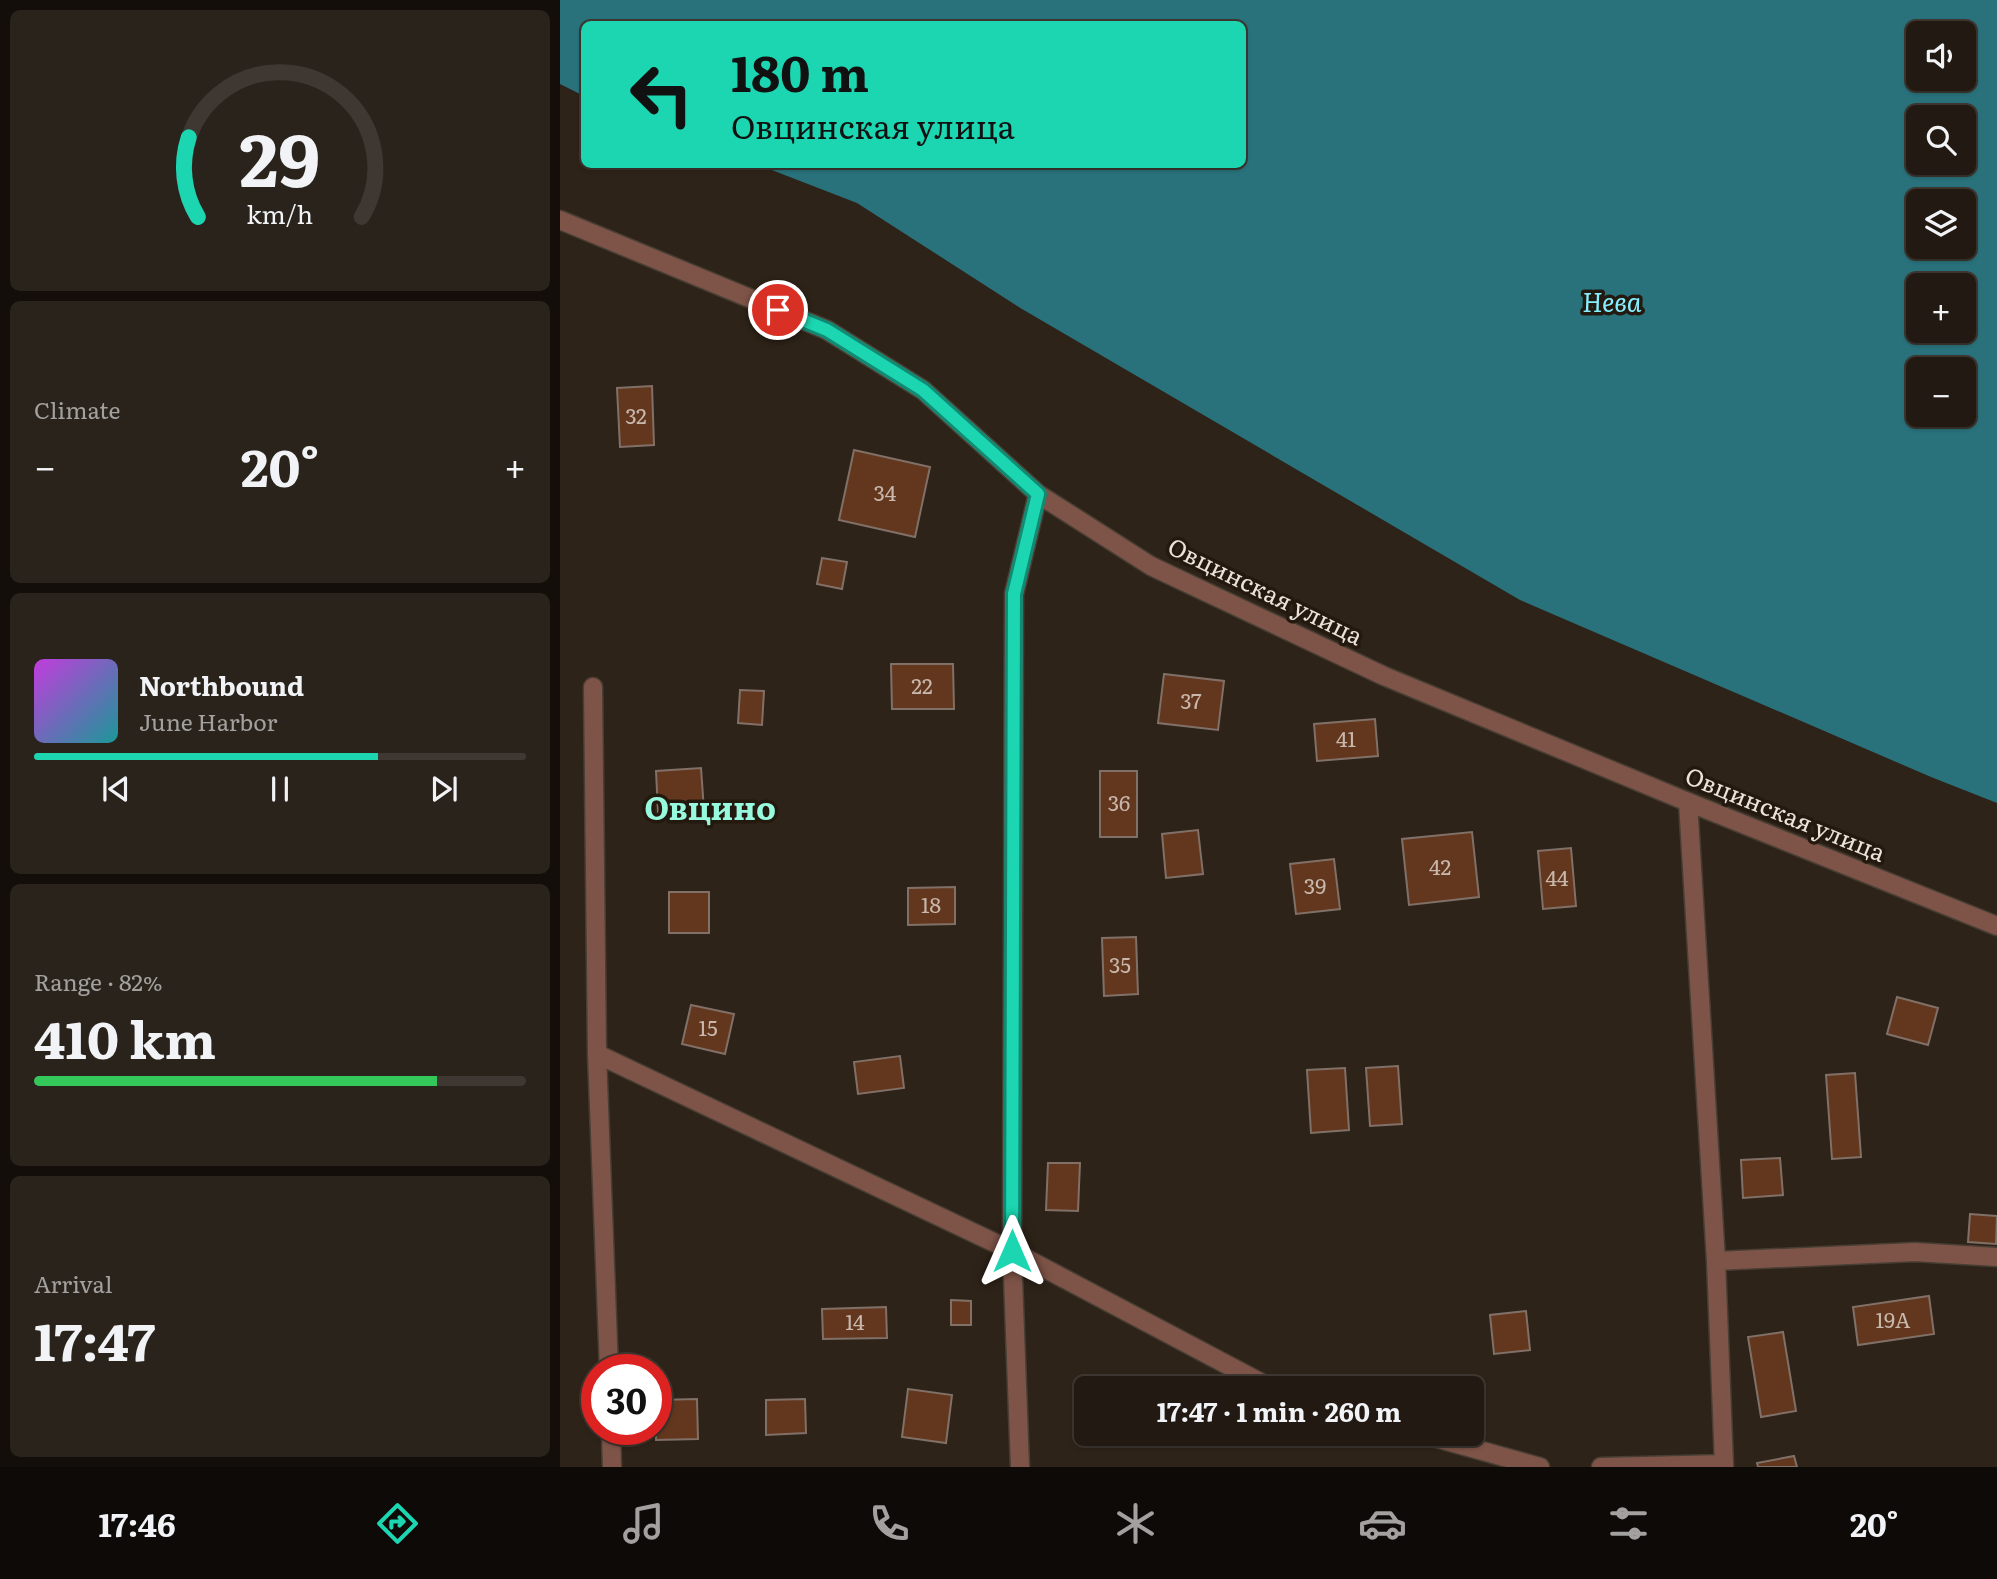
<!DOCTYPE html>
<meta charset="utf-8">
<style>
:root{--surface:#221a12;--page:#2a231b;--text:#f1f3f6;--muted:#a2a19f;--line:#3f3832;--accent:#1cd5b1}
body{margin:0;font-family:Literata,serif;background:var(--page);color:var(--text);height:100vh;display:flex;flex-direction:column;font-size:26px;white-space:nowrap}
*{box-sizing:border-box;margin:0}
p{font-size:23px;color:var(--muted)}
.icon{flex:none;width:38px;height:38px;fill:none;stroke:currentColor;stroke-width:2;stroke-linecap:round;stroke-linejoin:round}
.map{position:relative;flex:1;overflow:hidden}
.details{display:flex;flex-direction:column;gap:10px;padding:10px;background:#130e0a;width:560px}
.details>*{flex:none}
.hud{position:absolute;left:21px;top:21px;width:665px;height:147px;border-radius:10px;box-shadow:0 2px 5px #0004,0 0 0 2px var(--line);background:#1cd5b1;color:#111;overflow:hidden}
.controls{position:absolute;left:1346px;top:21px;display:grid;gap:14px}
.controls a{display:grid;place-items:center;width:70px;height:70px;border-radius:10px;background:var(--surface);box-shadow:0 2px 5px #0004,0 0 0 2px var(--line);font-size:35px}
.speed{position:absolute;left:21px;top:1354px;display:flex;gap:14px;font-size:35px;font-weight:700;text-align:center}
.speed>*{display:grid;place-content:center;width:91px;height:91px;border-radius:50%;background:var(--surface);box-shadow:0 2px 5px #0004,0 0 0 2px var(--line);line-height:1}
.speed .limit{border:10px solid #d22;background:#fff;color:#111}
.pin{position:absolute;display:grid;place-items:center;width:60px;height:60px;color:#fff;margin:-30px;border:4px solid #fff;border-radius:50%;box-shadow:0 2px 7px #0007}
.me{position:absolute;width:77px;margin:-38px;rotate:0deg;stroke-linejoin:round;filter:drop-shadow(0 0 5px #0008)}
.turn{display:flex;align-items:center;gap:24px;height:147px;padding:0 35px;font-size:32px}
.turn .icon{width:91px;height:91px;stroke-width:2.5}
.turn b{display:block;font-size:49px;line-height:60px}
.big{font-size:52px;font-weight:700;line-height:1.1}
.details .tile{flex:1;display:flex;flex-direction:column;justify-content:center;gap:10px;min-width:0;padding:0 24px;border-radius:10px;background:var(--page)}
.details .dial{align-items:center;gap:0}
.dial svg{height:182px;overflow:visible;fill:none;stroke:var(--line);stroke-width:7;stroke-linecap:round;text-anchor:middle}
.dial text{fill:var(--text);stroke:none}
.song{display:flex;align-items:center;gap:21px}
.cover{width:84px;height:84px;border-radius:10px;background:linear-gradient(135deg,hsl(290 70% 55%),hsl(180 70% 35%))}
.played{height:7px;border-radius:4px;background:linear-gradient(90deg,var(--accent) 70%,var(--line) 70%)}
.keys{display:flex;justify-content:space-around;direction:ltr}
.heat{display:flex;justify-content:space-between;align-items:center;font-size:38px;direction:ltr}
.charge{height:10px;border-radius:5px;background:linear-gradient(90deg,#34c759 82%,var(--line) 0)}
.trip{position:absolute;left:514px;top:1376px;width:410px;height:70px;border-radius:10px;background:var(--surface);box-shadow:0 2px 5px #0004,0 0 0 2px var(--line);font-weight:700;line-height:70px;text-align:center}
.menu{display:flex;height:112px;justify-content:space-around;align-items:center;background:#0e0a07;color:var(--muted)}
.menu .icon{width:49px;height:49px}
.menu .on{color:var(--accent)}
.menu b{font-size:32px;color:var(--text)}
main{display:flex;flex:1;min-height:0}
.map>svg:first-child{display:block}
</style>
<main>
<section class="details">
<div class="tile dial"><svg viewBox="0 0 100 80">
<path d="M14 69A42 42 0 1 1 86 69"/>
<path d="M14 69A42 42 0 0 1 10 34" stroke="#1cd5b1"/>
<text x="50" y="56" font-size="32" font-weight="700">29</text>
<text x="50" y="72" font-size="11">km/h</text>
</svg></div>
<div class="tile"><p>Climate</p>
<div class="heat"><a>−</a><b class="big">20°</b><a>+</a></div>
</div>
<div class="tile">
<div class="song"><i class="cover"></i><div><b>Northbound</b><p>June Harbor</p></div></div>
<div class="played"></div>
<div class="keys"><svg class="icon" aria-label="previous" viewBox="0 0 24 24"><path d="M18 5L8 12l10 7zM5 5v14"/></svg><svg class="icon" aria-label="pause" viewBox="0 0 24 24"><path d="M8 5v14M16 5v14"/></svg><svg class="icon" aria-label="next" viewBox="0 0 24 24"><path d="M6 5l10 7-10 7zM19 5v14"/></svg></div>
</div>
<div class="tile"><p>Range · 82%</p><b class="big">410 km</b><div class="charge"></div></div>
<div class="tile"><p>Arrival</p><b class="big">17:47</b></div>
</section>
<div class="map">
<svg width="1437" height="1467" viewBox="0 0 1437 1467">
<rect width="100%" height="100%" fill="#2e2318"/>
<path fill="#29727c" fill-rule="evenodd" d="M0,0H1437V803L1371,777L960,600L462,309L297,203L199,165L682,164V24H24V96L0,84ZM1358,33H1404V79H1358ZM1358,117H1404V163H1358ZM1358,201H1404V247H1358ZM1358,285H1404V331H1358ZM1358,369H1404V415H1358Z"/>
<path fill="#62371e" stroke="#817067" stroke-width="2" d="M92,386L94,445L60,447L57,388Z
M294,450L370,467L355,537L279,520Z
M262,558L287,562L282,589L257,584Z
M331,664H393L394,709H332Z
M604,674L664,681L658,730L598,723Z
M180,690L204,691L202,725L178,723Z
M815,719L818,756L757,761L754,724Z
M141,768L144,810L98,812L96,771Z
M540,771H577V837H540Z
M638,830L643,874L606,878L602,834Z
M912,832L919,897L849,905L842,839Z
M1011,848L1016,906L983,909L978,851Z
M774,859L780,909L736,914L730,864Z
M395,887V924L348,925V888Z
M109,892H149V933H109Z
M576,937L578,994L544,996L542,938Z
M1337,997L1378,1008L1368,1045L1327,1034Z
M131,1005L174,1014L165,1054L122,1044Z
M340,1056L344,1088L298,1094L294,1062Z
M838,1066L842,1124L810,1126L806,1068Z
M785,1068L789,1130L751,1133L747,1070Z
M1295,1073L1301,1157L1272,1159L1266,1075Z
M1220,1158L1223,1195L1183,1198L1181,1160Z
M488,1163H520L518,1211L486,1210Z
M1410,1214L1437,1216L1436,1244L1408,1242Z
M1369,1296L1374,1334L1298,1345L1293,1307Z
M391,1300L411,1301V1325H391Z
M326,1307L327,1338L263,1339L262,1309Z
M966,1311L970,1350L934,1354L930,1315Z
M1223,1332L1236,1411L1201,1417L1188,1337Z
M348,1389L392,1395L386,1443L342,1437Z
M137,1399L138,1439L96,1440V1400Z
M245,1399L246,1433L206,1435V1400Z
M1234,1456L1237,1467H1198L1197,1463Z"/>
<g fill="none" stroke-linecap="round" stroke-linejoin="round">
<g stroke="#483e33" stroke-width="21">
<path id="minor" d="M0,220L267,330L363,390L478,494L591,566L824,676L1128,802L1437,926
M33,687L37,1054L49,1370
M1128,802L1156,1261L1164,1464
M37,1054L452,1251L711,1388
M1156,1261L1355,1252L1437,1257
M51,1430L52,1467
M858,1433L980,1467
M460,1467L452,1251L454,594L478,494
M1041,1467L1164,1464V1467"/>
</g>
<use href="#minor" stroke="#7e5448" stroke-width="18"/>
</g>
<g fill="none" stroke-linecap="round" stroke-linejoin="round">
<g stroke="#128a73" stroke-width="18">
<path id="route" d="M218,310L267,330L363,390L478,494L454,594L452,1251"/>
</g>
<use href="#route" stroke="#1cd5b1" stroke-width="12"/>
</g>
<g text-anchor="middle" stroke-width="7" stroke-linejoin="round" paint-order="stroke">
<g font-size="21" fill="#c8b7ac">
<text x="76" y="424">32</text>
<text x="325" y="501">34</text>
<text x="362" y="694">22</text>
<text x="631" y="709">37</text>
<text x="786" y="747">41</text>
<text x="559" y="811">36</text>
<text x="880" y="875">42</text>
<text x="997" y="886">44</text>
<text x="755" y="894">39</text>
<text x="371" y="913">18</text>
<text x="560" y="973">35</text>
<text x="148" y="1036">15</text>
<text x="1333" y="1328">19А</text>
<text x="295" y="1330">14</text>
</g>
<g font-size="24" fill="#eae2db" stroke="#24190f">
<text transform="translate(705 592) rotate(26)" y="8">Овцинская улица</text>
<text transform="translate(1225 815) rotate(22)" y="8">Овцинская улица</text>
</g>
<g font-size="26" font-style="italic" fill="#83efff" stroke="#24190f">
<text x="1052" y="312">Нева</text>
</g>
<g font-size="32" font-weight="bold" fill="#97f9de" stroke="#24190f">
<text x="150" y="820">Овцино</text>
</g>
</g>
</svg>
<div class="controls">
<a><svg class="icon" aria-label="sound" viewBox="0 0 24 24"><path d="M4 9h4l5-4v14l-5-4H4zM17 9q2 3 0 6"/></svg></a>
<a><svg class="icon" aria-label="search" viewBox="0 0 24 24"><circle cx="10" cy="10" r="6"/><path d="M15 15l6 6"/></svg></a>
<a><svg class="icon" aria-label="layers" viewBox="0 0 24 24"><path d="M12 4l9 5-9 5-9-5zM3 14l9 5 9-5"/></svg></a>
<a>+</a>
<a>−</a>
</div>
<div class="speed"><div class="limit">30</div></div>
<div class="pin" style="left:218px;top:310px;background:#d93025"><svg class="icon" aria-label="arrive" viewBox="0 0 24 24"><path d="M6 21V4h12l-3 4 3 4H6"/></svg></div>
<svg class="me" style="left:452px;top:1251px" viewBox="-20 -20 40 40"><path d="M0-17L14 15 0 8-14 15z" fill="#1cd5b1" stroke="#fff" stroke-width="4"/></svg>
<div class="trip">17:47 · 1 min · 260 m</div>
<div class="hud">
<div class="turn"><svg class="icon" aria-label="left" viewBox="0 0 24 24"><path d="M17 20v-9H6M10 6l-5 5 5 5"/></svg><div><b>180 m</b>Овцинская улица</div></div>
</div>
</div>
</main>
<nav class="menu">
<b>17:46</b>
<svg class="icon on" aria-label="directions" viewBox="0 0 24 24"><path d="M12 3l9 9-9 9-9-9zM9 14v-3h6M13 9l2 2-2 2"/></svg>
<svg class="icon" aria-label="music" viewBox="0 0 24 24"><path d="M9 18V5l10-2v13"/><circle cx="6" cy="18" r="3"/><circle cx="16" cy="16" r="3"/></svg>
<svg class="icon" aria-label="phone" viewBox="0 0 24 24"><path d="M5 4h4l2 5-3 2q2 4 5 5l2-3 5 2v4C11 20 4 13 5 4z"/></svg>
<svg class="icon" aria-label="climate" viewBox="0 0 24 24"><path d="M12 3v18M4 7l16 10M4 17L20 7"/></svg>
<svg class="icon" aria-label="car" viewBox="0 0 24 24"><path d="M5 17H2v-5l4-1 3-4h7l3 4 3 1v5h-3M9 17h6M6 11h13"/><circle cx="7" cy="17" r="2"/><circle cx="17" cy="17" r="2"/></svg>
<svg class="icon" aria-label="filters" viewBox="0 0 24 24"><path d="M4 7h16M4 17h16"/><circle cx="9" cy="7" r="2"/><circle cx="15" cy="17" r="2"/></svg>
<b>20°</b>
</nav>
